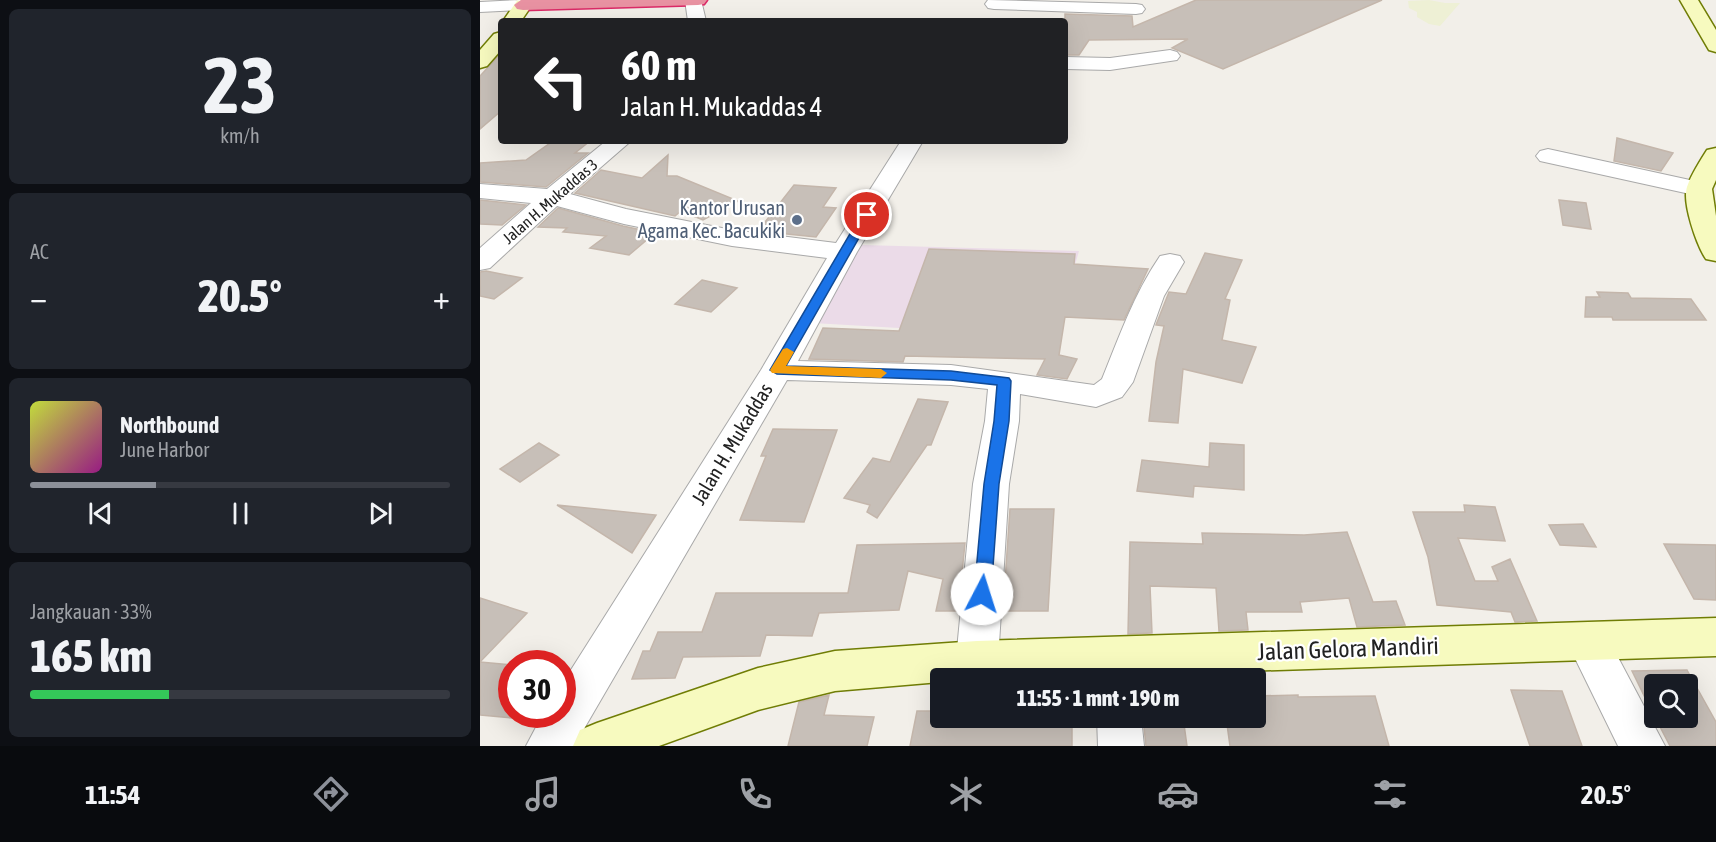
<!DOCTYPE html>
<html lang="id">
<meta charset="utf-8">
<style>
:root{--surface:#171b24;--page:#20242c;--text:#f1f3f6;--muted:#9ea1a6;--line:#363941;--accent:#8c9099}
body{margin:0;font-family:"Asap Condensed",sans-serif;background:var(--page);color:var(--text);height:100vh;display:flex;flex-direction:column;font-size:22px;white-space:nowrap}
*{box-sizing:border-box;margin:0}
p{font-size:20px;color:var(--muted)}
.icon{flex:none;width:33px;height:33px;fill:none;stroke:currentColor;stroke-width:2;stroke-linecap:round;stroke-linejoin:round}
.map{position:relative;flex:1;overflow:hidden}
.drawer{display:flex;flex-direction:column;gap:9px;padding:9px;background:#0d0f14;width:480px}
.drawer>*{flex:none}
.top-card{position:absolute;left:18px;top:18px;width:570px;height:126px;border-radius:6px;box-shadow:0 6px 24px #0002;background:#202124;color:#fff;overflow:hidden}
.controls{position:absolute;left:1164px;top:674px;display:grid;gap:12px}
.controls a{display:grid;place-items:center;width:54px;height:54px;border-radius:6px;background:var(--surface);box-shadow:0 6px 24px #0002;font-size:30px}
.speed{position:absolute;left:18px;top:650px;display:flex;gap:12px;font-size:30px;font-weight:700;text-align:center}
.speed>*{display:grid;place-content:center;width:78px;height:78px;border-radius:50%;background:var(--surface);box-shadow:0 6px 24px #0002;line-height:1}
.speed .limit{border:9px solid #d22;background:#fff;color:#111}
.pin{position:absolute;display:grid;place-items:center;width:51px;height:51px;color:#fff;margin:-26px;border:3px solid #fff;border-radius:50%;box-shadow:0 2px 6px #0007}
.me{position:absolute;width:66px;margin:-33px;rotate:5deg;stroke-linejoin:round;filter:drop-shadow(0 0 4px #0008)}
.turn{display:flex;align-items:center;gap:21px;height:126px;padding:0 24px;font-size:27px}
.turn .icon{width:78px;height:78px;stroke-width:2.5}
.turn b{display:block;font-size:42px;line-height:51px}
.big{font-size:45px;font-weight:800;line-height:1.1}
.drawer .tile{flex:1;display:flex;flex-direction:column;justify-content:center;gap:9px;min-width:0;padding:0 21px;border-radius:9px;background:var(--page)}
.drawer .dial{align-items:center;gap:0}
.dial b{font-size:78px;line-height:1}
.song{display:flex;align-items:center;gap:18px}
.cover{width:72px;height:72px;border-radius:9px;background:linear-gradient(135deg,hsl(70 70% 55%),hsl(310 70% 35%))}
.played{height:6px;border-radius:3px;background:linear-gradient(90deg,var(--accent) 30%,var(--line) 30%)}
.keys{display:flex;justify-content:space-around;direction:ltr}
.heat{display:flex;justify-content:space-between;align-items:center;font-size:33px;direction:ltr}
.charge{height:9px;border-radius:4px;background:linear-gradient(90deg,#34c759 33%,var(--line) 0)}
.trip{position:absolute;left:450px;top:668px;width:336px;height:60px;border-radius:6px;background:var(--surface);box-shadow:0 6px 24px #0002;font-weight:800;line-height:60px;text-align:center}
.dock{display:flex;height:96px;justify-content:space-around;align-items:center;background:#090b0e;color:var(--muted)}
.dock .icon{width:42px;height:42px}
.dock .selected{color:var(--accent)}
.dock b{font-size:27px;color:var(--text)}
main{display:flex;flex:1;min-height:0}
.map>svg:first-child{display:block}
</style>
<main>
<section class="drawer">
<div class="tile dial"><b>23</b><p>km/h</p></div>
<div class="tile"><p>AC</p>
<div class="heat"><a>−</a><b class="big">20.5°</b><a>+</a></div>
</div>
<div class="tile">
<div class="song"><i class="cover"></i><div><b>Northbound</b><p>June Harbor</p></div></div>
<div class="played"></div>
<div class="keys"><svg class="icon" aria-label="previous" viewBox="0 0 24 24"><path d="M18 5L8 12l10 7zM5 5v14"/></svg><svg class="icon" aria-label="pause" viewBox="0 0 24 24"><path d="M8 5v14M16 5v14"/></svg><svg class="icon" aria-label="next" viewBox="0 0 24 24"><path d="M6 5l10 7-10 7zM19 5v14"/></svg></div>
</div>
<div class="tile"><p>Jangkauan · 33%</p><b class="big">165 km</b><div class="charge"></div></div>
</section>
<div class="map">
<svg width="1236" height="746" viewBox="0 0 1236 746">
<rect width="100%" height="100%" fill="#f2efe9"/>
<path fill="#ebdbe8" d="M382,245L599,251L574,337L333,323Z"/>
<path fill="#eef0d5" d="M949,0L965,3H980L960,26L949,24L937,17V12L929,8L928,1Z"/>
<path fill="#c7bfb8" stroke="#c4b6ab" stroke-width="1.5" d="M716,0H902L743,69L692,48L708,39L609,40L599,55H585V14L652,16L653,27Z
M21,53V111L0,129V76Z
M1137,138L1193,153L1181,171L1134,161Z
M73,141H110L95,153H108L66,187L0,182V163L46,160Z
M188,155L187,176H197L258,201L223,220L201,211L195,216L95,193L121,170L162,178Z
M314,185L356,188L343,207L356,208L336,237L278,231Z
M0,200L46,205L22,225L0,224Z
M1079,200L1106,203L1111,229L1083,225Z
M78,208L143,226L175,233L149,255L110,248L126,236L83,232L87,228L58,227Z
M449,249L595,254L594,264L668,269L644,320L585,317L579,355L597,359L587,379L557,375L565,359L425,356L423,362L329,359L343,328L419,331Z
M725,253L762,260L745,299L750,300L742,340L776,347L762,383L703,369L698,423L669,421L676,362L684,326L676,325L689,292L706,294Z
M6,271L42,278L14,299L0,296V272Z
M222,280L257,288L231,312L195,304Z
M1117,292L1148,293L1151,298L1211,299L1226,320H1133L1132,317H1105L1106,297H1120Z
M438,399L468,402L451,445H447L397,518L387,512L390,505L364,498L393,458L410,462Z
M293,429L357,430L324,522L260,520L286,456H281Z
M59,443L79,455L40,482L20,469Z
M730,443L764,445V490L714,486L713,497L657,491L662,460L729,467Z
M77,505L176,515L152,553Z
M984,505L1015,507L1025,541L978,538L995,581H1018L1012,567L1030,559L1057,621L1035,622L1031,612L957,605L948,557L933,512H985Z
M530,509H574L568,611H523Z
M1103,524L1116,547L1080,545L1069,525Z
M867,532L893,602L916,601L925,625L877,627L869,598L820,602L822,612H766L768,630L739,631L736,588L670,586L672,633L648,634L650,542L723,544L722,533L824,535Z
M485,543L478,611H456L463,579L428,571L419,610L339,613L332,636L286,635L280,656L203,657L195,678L152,679L163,651H170L178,632H222L236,593H368L377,545Z
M1184,544L1236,545V600L1214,599Z
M0,598L47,613L0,662Z
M0,662L32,665V718L0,715Z
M1207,670L1236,722V746H1190L1175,717H1208V684H1174V716L1152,671Z
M1031,690L1082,691L1102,746H1050Z
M349,695L344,715L394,717L387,746H308L319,702Z
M818,695V697L895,696L909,746H750L746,717H776V696Z
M437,711H460V717H592V746H430Z
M663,717H703L707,746H666Z"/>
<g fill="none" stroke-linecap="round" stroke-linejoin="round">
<g stroke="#a9a9a9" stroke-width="2">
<path id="street" d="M40,0L49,1L52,5L49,9L43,10L0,12V2Z
M205,0H221L226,21H208Z
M508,0L656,4L662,5L665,9L662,13L656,14L514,9L508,8L505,4Z
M690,50L697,52L700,56L697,60L630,70L585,69V57L630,58Z
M126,141H151L90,194L146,209L252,230L356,243L421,141H443L377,252L318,361L471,365L614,385L622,379C639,337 654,294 680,256L690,254L700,256L704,262L684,296L653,382L642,397L616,407L540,394L539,421L529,484L518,660L512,673L499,678L482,673L476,660L493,484L505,421L508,389L471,385L307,380L94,746H46L63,714H82V684L281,370L347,258L252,246L144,224L77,206L10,268L0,270V248L51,203L0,198V184L67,189Z
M1068,149L1219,182L1228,184L1231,189L1228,194L1219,196L1060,161L1056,156L1060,151Z
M1108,624L1123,629L1185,746H1138L1087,642L1093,629Z
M617,717H661L664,746H618Z"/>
</g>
<g stroke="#707d05" stroke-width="3">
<path id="secondary" d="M45,0L52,5L41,21H23L37,1Z
M1200,0H1218L1236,30V52L1229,50Z
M21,32V50L7,66L0,68V50L14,34Z
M1236,148V180L1232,189L1236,216V261L1226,259C1217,246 1202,203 1207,187C1211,175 1220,161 1227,150Z
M1236,618V656L543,678H460V682L355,691L278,710L179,746H93L100,730L117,723L278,668L355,651L497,641Z"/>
</g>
<g stroke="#dc2a67" stroke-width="3">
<path id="highway" d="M41,0H227L224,4L218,5L43,10L37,9L34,5Z"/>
</g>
<use href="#street" fill="#fff" fill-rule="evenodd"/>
<use href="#secondary" fill="#f7fabf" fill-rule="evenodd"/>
<use href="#highway" fill="#e892a2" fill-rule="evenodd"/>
</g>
<path fill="#1a73e8" stroke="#114b97" stroke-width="1.5" d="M387,212L392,215L306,366L471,371L529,378L531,381L529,421L519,484L511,594L508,599L502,601L496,599L494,594L504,484L514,421L517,385L471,380L297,374L290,370L381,215Z"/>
<path fill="#f59e0b" d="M307,348L314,352L306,366L401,369L407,373L401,378L292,373L290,370L303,349Z"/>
<circle fill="#5c6f8a" stroke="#fff" stroke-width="2" cx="317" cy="220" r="6"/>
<g text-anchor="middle" stroke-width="4.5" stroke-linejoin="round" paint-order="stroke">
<g font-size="16" fill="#222" stroke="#fff">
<text transform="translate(70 201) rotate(-41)" y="6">Jalan H. Mukaddas 3</text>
</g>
<g font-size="20" fill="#4e5e75" stroke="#fff" text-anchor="end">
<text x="305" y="215">Kantor Urusan<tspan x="305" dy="23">Agama Kec. Bacukiki</tspan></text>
</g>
<g font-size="20" fill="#222" stroke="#fff">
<text transform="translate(252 444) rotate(-59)" y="7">Jalan H. Mukaddas</text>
</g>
<g font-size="24" fill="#222" stroke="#fff">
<text transform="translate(868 649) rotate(-2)" y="8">Jalan Gelora Mandiri</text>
</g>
</g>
</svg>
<div class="controls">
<a><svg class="icon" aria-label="search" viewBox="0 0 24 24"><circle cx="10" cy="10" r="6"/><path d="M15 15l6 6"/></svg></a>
</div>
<div class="speed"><div class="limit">30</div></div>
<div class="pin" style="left:387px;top:215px;background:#d93025"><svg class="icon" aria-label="arrive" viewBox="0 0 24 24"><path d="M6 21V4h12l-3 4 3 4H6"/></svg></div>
<svg class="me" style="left:502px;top:594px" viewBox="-20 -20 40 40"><circle r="19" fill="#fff"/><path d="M0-13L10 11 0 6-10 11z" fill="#1a73e8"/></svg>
<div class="trip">11:55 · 1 mnt · 190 m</div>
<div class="top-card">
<div class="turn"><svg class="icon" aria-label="left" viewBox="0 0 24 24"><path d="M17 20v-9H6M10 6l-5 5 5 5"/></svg><div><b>60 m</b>Jalan H. Mukaddas 4</div></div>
</div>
</div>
</main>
<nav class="dock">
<b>11:54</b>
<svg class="icon selected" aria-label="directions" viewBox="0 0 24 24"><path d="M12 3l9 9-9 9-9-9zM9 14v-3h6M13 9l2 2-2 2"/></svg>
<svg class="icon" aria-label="music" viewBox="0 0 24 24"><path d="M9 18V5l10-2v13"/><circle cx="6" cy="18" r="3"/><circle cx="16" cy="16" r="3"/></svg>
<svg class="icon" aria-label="phone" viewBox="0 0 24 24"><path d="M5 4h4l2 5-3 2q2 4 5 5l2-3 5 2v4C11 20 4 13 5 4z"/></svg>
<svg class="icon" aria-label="climate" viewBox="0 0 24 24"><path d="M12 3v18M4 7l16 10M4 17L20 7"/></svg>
<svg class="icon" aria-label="car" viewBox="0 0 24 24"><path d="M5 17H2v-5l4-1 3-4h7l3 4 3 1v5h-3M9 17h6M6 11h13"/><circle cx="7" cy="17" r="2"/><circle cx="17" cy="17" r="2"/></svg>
<svg class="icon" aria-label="filters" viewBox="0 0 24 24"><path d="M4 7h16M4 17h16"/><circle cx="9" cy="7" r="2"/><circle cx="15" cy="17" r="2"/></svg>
<b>20.5°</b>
</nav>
